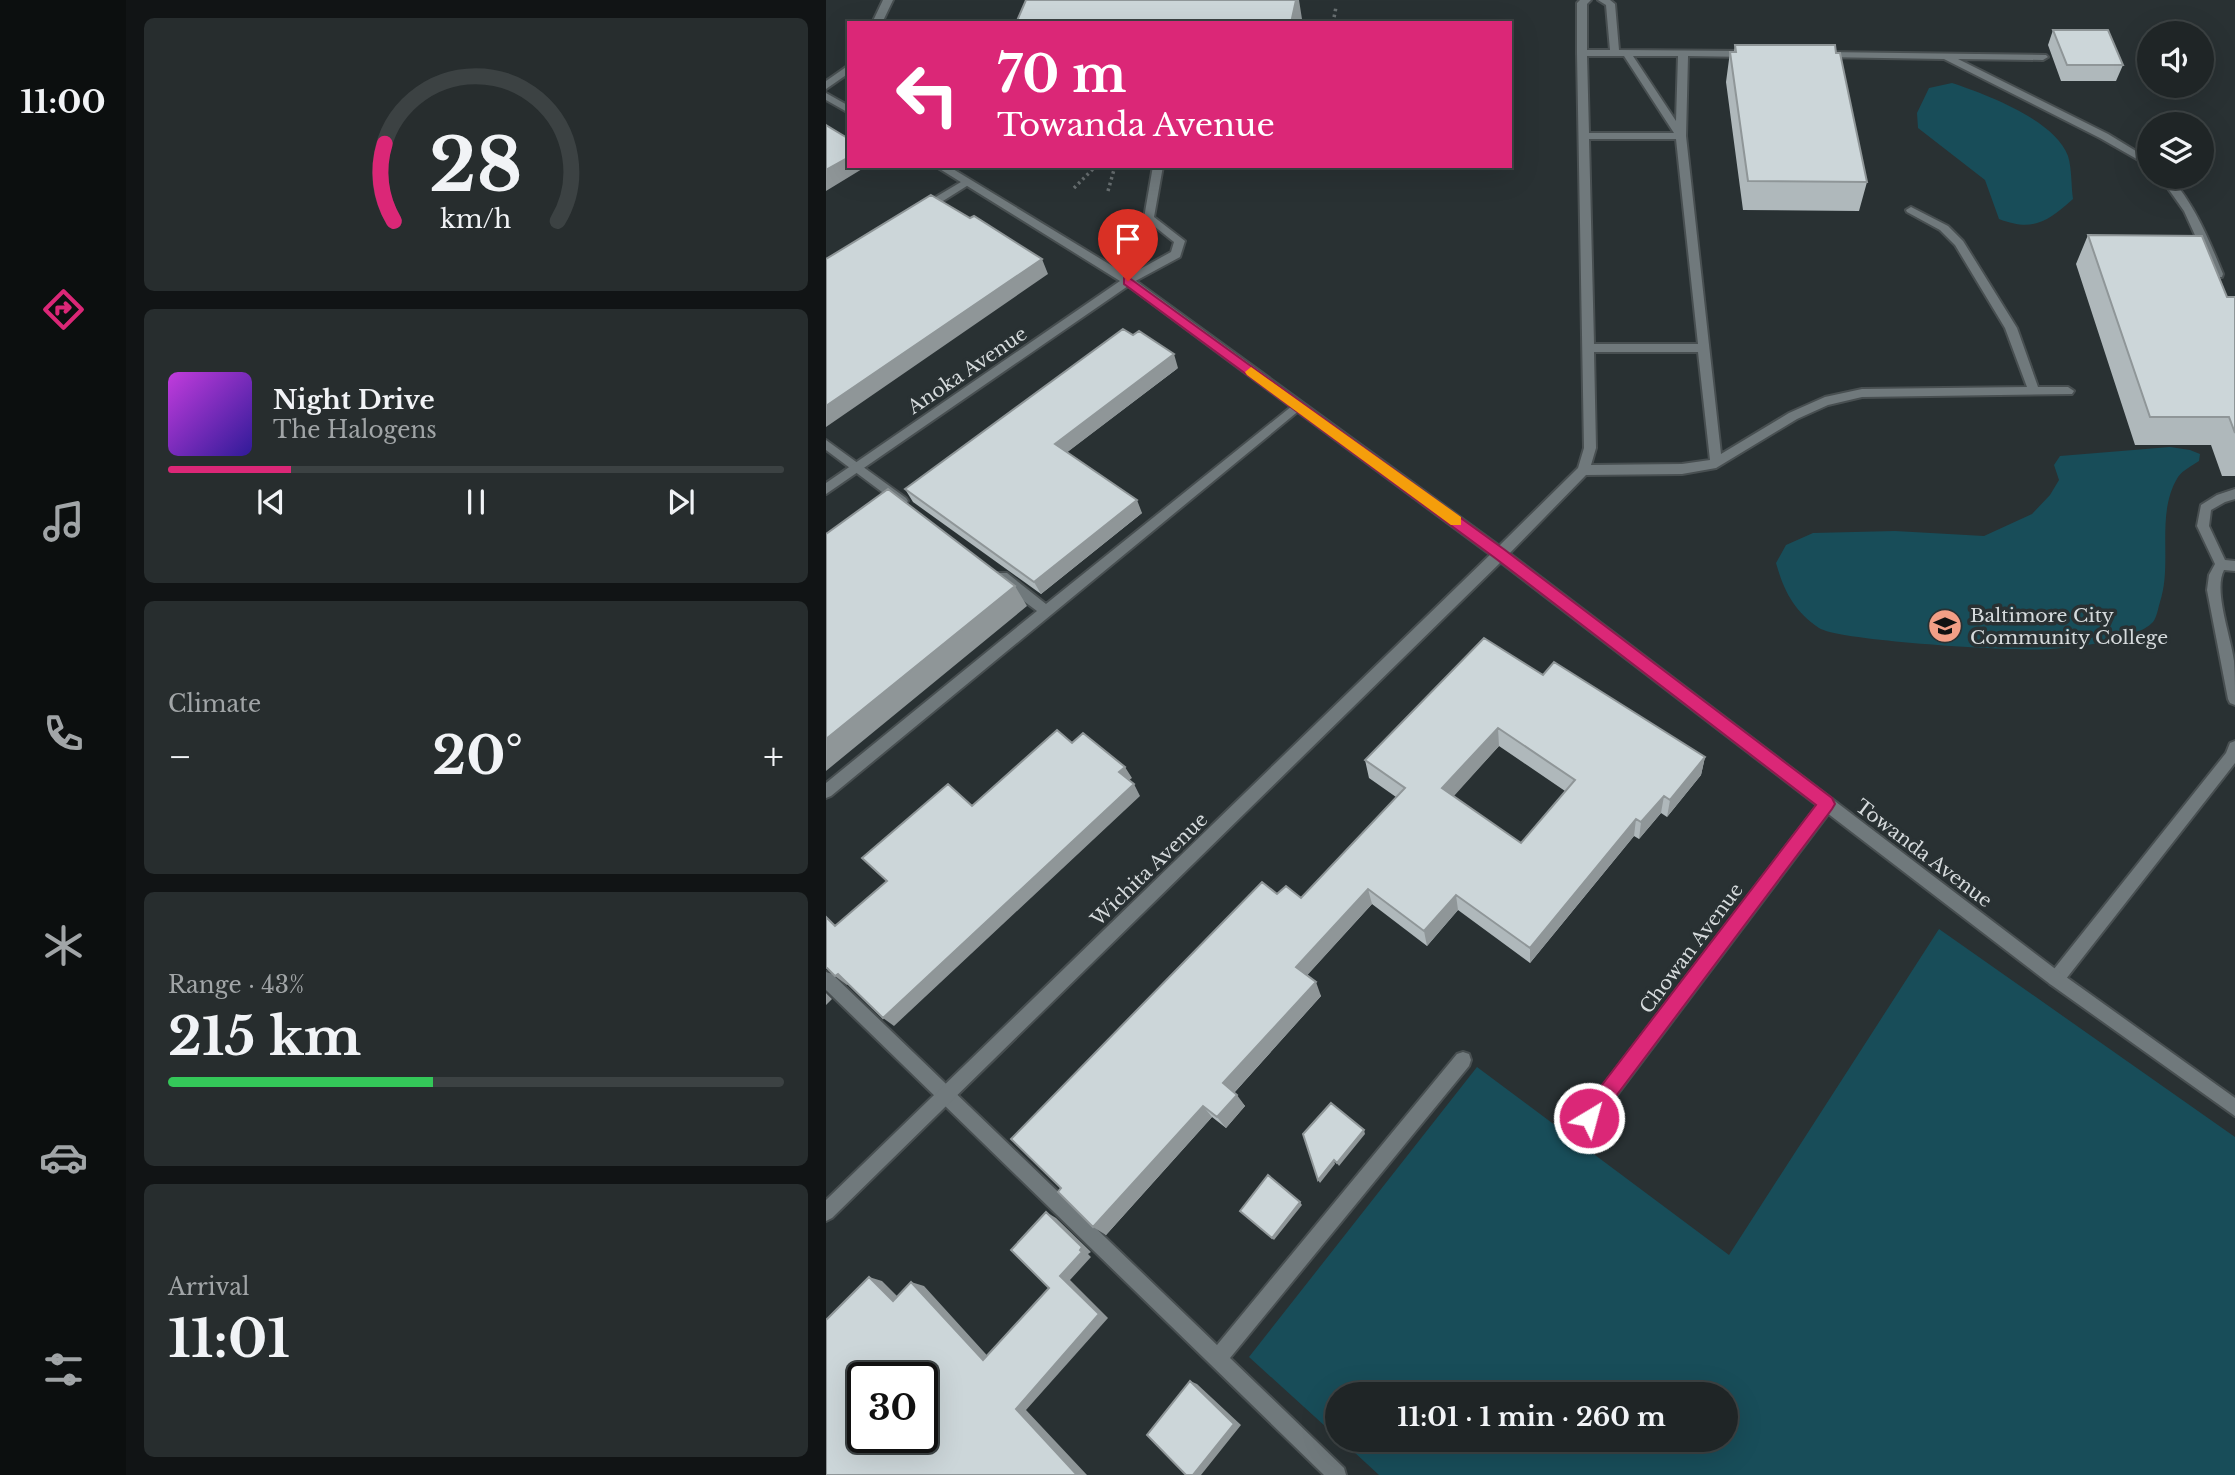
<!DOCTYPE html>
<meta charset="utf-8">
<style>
:root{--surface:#1f2526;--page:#272d2e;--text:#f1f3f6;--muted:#a1a5a7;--line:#3c4243;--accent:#db2777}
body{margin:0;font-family:"Libre Baskerville",serif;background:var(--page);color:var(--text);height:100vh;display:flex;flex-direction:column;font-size:26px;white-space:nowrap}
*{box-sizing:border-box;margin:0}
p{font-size:23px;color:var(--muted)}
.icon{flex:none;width:38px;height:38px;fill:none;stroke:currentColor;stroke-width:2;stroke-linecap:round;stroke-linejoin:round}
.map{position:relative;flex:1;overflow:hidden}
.drawer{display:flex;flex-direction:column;gap:18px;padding:18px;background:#111415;width:700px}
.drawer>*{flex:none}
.hud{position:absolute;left:21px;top:21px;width:665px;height:147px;border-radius:0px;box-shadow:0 7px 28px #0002,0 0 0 2px var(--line);background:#db2777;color:#fff;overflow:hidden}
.tools{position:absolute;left:1311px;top:21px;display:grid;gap:14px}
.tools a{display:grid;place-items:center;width:77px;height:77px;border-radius:50%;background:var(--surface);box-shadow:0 7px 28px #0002,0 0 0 2px var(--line);font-size:35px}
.speed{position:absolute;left:21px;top:1362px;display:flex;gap:14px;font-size:35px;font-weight:700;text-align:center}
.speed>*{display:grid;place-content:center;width:91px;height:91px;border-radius:50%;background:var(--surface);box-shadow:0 7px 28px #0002,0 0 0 2px var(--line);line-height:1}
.speed .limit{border:4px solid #111;border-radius:10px;background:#fff;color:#111}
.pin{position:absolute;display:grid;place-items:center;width:60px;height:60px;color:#fff;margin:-72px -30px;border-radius:50% 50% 50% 0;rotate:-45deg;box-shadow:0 0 7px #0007}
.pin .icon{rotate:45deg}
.me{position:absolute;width:77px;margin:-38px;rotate:37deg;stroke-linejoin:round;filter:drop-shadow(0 0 5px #0008)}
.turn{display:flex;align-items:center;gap:24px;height:147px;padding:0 35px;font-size:32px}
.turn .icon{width:91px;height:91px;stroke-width:2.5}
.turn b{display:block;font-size:49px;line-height:60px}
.big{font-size:52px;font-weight:700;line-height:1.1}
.drawer .tile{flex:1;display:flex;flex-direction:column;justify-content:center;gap:10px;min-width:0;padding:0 24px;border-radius:10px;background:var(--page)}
.drawer .dial{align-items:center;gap:0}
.dial svg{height:182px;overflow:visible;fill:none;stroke:var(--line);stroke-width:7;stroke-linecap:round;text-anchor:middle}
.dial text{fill:var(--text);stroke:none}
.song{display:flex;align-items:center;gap:21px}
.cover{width:84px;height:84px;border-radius:10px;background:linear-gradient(135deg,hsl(290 70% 55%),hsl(250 70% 35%))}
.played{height:7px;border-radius:4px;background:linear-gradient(90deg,var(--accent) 20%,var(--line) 20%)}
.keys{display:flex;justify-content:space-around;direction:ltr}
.heat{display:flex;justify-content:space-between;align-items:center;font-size:38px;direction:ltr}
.charge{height:10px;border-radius:5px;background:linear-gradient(90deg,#34c759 43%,var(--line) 0)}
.trip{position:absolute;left:499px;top:1382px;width:413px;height:70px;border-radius:35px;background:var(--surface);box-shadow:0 7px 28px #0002,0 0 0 2px var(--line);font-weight:700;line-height:70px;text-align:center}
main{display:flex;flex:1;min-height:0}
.dock{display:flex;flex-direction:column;width:126px;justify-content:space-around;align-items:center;background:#0c0f0f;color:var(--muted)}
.dock .icon{width:49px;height:49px}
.dock .on{color:var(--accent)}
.dock b{font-size:32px;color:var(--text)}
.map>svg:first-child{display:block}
</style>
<main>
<nav class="dock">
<b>11:00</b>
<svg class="icon on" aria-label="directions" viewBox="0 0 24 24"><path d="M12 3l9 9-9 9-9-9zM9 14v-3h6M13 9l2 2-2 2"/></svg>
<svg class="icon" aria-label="music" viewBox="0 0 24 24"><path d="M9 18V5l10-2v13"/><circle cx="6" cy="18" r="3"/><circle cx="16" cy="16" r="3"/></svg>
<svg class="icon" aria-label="phone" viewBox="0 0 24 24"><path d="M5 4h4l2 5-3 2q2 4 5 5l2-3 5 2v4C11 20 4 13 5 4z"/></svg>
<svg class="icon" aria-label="climate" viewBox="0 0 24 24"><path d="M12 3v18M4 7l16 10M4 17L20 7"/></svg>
<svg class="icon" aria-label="car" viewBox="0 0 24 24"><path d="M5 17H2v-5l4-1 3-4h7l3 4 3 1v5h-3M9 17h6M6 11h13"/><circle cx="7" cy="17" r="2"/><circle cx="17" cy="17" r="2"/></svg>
<svg class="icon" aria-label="filters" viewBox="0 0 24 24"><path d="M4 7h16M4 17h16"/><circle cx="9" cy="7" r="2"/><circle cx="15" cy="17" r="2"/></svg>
</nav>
<section class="drawer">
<div class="tile dial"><svg viewBox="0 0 100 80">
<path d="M14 69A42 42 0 1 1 86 69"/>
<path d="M14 69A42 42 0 0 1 10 35" stroke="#db2777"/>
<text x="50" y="56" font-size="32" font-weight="700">28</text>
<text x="50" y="72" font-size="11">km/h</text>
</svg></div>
<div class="tile">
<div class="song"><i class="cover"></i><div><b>Night Drive</b><p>The Halogens</p></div></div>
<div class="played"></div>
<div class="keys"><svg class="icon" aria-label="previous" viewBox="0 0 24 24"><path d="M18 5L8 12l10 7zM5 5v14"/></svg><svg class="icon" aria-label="pause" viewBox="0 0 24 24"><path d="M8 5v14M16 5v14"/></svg><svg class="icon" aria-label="next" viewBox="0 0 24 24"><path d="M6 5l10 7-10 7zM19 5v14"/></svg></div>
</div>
<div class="tile"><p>Climate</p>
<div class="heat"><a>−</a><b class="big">20°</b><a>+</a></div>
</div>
<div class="tile"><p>Range · 43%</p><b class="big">215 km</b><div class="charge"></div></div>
<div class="tile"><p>Arrival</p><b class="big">11:01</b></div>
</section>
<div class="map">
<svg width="1409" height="1475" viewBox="0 0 1409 1475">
<rect width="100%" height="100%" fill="#293133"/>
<path fill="#184d59" d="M1126,83C1159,94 1229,120 1242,156C1246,169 1245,186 1247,199C1221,222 1207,232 1173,219L1159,180L1092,128L1091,113L1103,88Z
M1344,447L1364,450L1374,454L1373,461C1367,465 1357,470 1352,477C1329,514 1347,563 1334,602C1332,608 1331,617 1327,622C1309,641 1251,647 1225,649C1195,652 1012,641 993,628C968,611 958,591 950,563L960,545L987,533L1069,531L1158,536L1206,514L1224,495L1233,480L1228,465L1234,456Z
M1113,929L1409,1137V1475H553L515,1440H900V1395H511V1437L423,1357L651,1067L903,1255Z"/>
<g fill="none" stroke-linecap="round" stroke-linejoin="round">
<g stroke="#484f51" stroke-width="4">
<path id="service" d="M754,0H765L761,4V50H784L780,5L772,0H784L789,4L793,50L922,51L927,54L922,57L862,56L860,136L895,454L963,413L999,397L1036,389L1201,387L1179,328L1129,245L1114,230L1081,212L1080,210L1085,207L1122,226L1137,241L1191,328L1212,387H1242L1248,391L1246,394L1036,397L1002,405L971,419L890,468L856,474L760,475L679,558H669L668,554L669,550L752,468L758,448L751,53V3ZM761,56H798L848,133H763ZM807,56H852L850,121ZM763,139H850L872,344H768ZM768,352H872L884,460L856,464L765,465L770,448Z
M999,52L1220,55L1222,57L1217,60L1132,59L1282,134L1323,159V166L1274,138L1118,59L996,57L994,55Z
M327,166H337L328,217L359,241L354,257L302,285L298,284V278L345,252L348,242L318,218Z
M1334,177H1344C1369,205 1383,240 1397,274L1396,277H1388L1358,211Z
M140,179L145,182L144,184L101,211H93V207Z
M471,402L477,406L475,409L5,796L0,798V783L211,611L171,581L170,577L171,573H181L220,604Z
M0,440L80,498L82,501L80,504H72L0,450Z
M1409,489V499L1399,502L1385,510L1383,526L1399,560L1409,561V571L1398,570C1387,590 1405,637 1408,661C1409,675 1409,690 1409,705L1404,703L1402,699L1381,590L1383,575L1389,564L1371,526L1375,505L1391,495Z
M1409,741V763L1236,984L1230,986L1224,984L1222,979L1224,974L1400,753L1404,743Z
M0,972L6,974L391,1345L631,1054L637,1052L643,1054L645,1060L643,1066L404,1358L518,1468L520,1475H498L0,990Z"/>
</g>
<g stroke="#484f51" stroke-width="4">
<path id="minor" d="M674,549L680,554L679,558L6,1218L0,1221V1200L669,550Z
M1001,798L1006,799L1008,804L1006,809L769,1124L763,1126L757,1124L755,1118L757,1112L996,799Z"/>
</g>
<g stroke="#484f51" stroke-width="4">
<path id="tertiary" d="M57,0H67L56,23H46Z
M23,65V73L0,89V81Z
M0,93L23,106V113L0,100Z
M109,166H122L306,278L679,550L1236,974L1409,1098V1116L1224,984L669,558L302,286L0,494V483L294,281Z"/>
</g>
<path stroke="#686f71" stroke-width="3.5" stroke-dasharray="2.5 3.5" stroke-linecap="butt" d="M507,23L510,7
M248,188L270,166
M282,191L289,166"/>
<use href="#service" fill="#70797c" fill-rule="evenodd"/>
<use href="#minor" fill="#70797c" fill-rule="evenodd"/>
<use href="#tertiary" fill="#70797c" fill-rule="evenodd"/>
</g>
<path fill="#afb8bb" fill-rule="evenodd" d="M1227,30L1297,65L1290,81H1235L1222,45Z
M909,45L1041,182L1033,211L917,210L900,82L904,52H908Z
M1262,235L1401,297H1409V476H1396L1385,445H1309L1250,264Z
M352,368L241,452L316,513L215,594L87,502L79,489Z
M717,675L879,757L875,775L841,817L835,813L813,839L808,836L704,963L632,910L601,946L546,904L481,975L495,996L408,1093L419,1106L400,1128L386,1117L280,1235L235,1188L451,894L475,898L570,797L543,778L539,760ZM673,746L739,791L695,843L627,796Z"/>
<path fill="#8f9698" d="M470,0H473L476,19L475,23H465Z
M23,157V166H41L0,191V170Z
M216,259L222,274L0,427V406Z
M348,354L352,368L235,457L229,444Z
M311,500L316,513L215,594L208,582Z
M189,586L201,606L0,771V739Z
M672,728L673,746L619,806L616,788Z
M879,757L875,775L841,817L844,800Z
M299,767L306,778L299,783L293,772Z
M308,784L314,796L68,1026L57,1018Z
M838,796L835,813L813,839L815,822Z
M810,819L808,836L704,963V948Z
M542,889L546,904L476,981L470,967Z
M630,895L632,910L601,946L598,931Z
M12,974L24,983L21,985L9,976Z
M490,982L495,996L406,1095L397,1083Z
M0,993L6,999L0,1005Z
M411,1095L419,1106L400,1128L391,1117Z
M377,1106L386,1117L280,1235L267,1227Z
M538,1130L539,1134L513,1166L511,1163Z
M508,1160L509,1164L494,1183L492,1180Z
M474,1202L476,1205L448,1240L446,1238Z
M220,1212L230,1218L265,1252L262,1254L265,1257L244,1280L282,1318L200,1410L261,1475H251L190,1409L234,1276Z
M43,1277L56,1281L80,1305L67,1301Z
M85,1282L98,1286L168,1363L157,1360Z
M364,1381L371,1384L415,1425L375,1475H367Z"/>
<path fill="#ccd6d9" stroke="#8f9698" stroke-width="2" fill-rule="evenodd" d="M200,0H470L465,23H190Z
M1227,30H1282L1297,65H1241Z
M909,45H1009L1010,53H1014L1041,182L922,181L904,52H910Z
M0,125L23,139V157L0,170Z
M105,195L144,218L148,216L216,259L0,406V259Z
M1262,235L1376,236L1401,297H1409V433L1403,417H1324Z
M297,329L307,335L313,331L348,354L229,444L311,500L208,582L79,489Z
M62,489L189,586L0,739V534Z
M658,638L717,675L728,662L879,757L844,800L838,796L815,822L810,819L704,948L630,895L598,931L542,889L470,967L490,982L397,1083L411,1095L391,1117L377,1106L267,1227L232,1192L235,1188L185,1139L436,882L451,894L460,886L475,898L579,788L539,760ZM672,728L749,780L695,843L616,788Z
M231,730L246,743L257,733L299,767L293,772L308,784L57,1018L12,974L9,976L0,967V917L9,926L61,881L36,858L122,784L146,806Z
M505,1103L538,1130L511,1163L508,1160L492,1180L477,1134Z
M442,1175L474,1202L446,1238L414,1211Z
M220,1212L256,1247L254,1250L256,1252L234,1276L273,1314L190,1409L251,1475H0V1320L43,1277L67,1301L85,1282L157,1360L223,1288L185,1250ZM37,1377H96V1437H37Z
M364,1381L408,1424L367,1475H360L321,1435Z"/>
<path fill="#db2777" stroke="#8e194d" stroke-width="2" d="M302,277L679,550L1006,798L1009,804L1006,809L769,1124L763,1127L756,1124L753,1118L756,1111L990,805L669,558L298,284V278Z"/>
<path fill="#f59e0b" d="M425,367L635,517V525H625L421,375L419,372Z"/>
<defs>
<g id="university-disc" transform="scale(1.75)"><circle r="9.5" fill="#f39f86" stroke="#293133"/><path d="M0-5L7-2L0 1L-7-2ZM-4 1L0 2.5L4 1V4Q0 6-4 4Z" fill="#111"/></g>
</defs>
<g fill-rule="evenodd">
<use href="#university-disc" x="1119" y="626"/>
</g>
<g text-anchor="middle" stroke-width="7" stroke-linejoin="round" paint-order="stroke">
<g font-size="19" fill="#d5dadc" stroke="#293133">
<text transform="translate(141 370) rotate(-34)" y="7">Anoka Avenue</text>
<text transform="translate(1098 853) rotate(37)" y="7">Towanda Avenue</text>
<text transform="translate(323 869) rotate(-44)" y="7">Wichita Avenue</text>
<text transform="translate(865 948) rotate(-53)" y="7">Chowan Avenue</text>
</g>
<g font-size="19" fill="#d5dadc" stroke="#293133" text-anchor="start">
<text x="1144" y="622">Baltimore City<tspan x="1144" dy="22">Community College</tspan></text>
</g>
</g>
</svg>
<div class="tools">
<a><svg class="icon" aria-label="sound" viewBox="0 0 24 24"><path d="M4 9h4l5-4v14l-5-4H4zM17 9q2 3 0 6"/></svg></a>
<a><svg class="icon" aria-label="layers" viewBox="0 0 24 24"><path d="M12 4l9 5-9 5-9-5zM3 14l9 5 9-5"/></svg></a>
</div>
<div class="speed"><div class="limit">30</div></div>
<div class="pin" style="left:302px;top:281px;background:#d93025"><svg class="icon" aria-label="arrive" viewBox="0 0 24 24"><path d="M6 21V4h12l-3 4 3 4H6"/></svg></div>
<svg class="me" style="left:763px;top:1118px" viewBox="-20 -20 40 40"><circle r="17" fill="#db2777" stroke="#fff" stroke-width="3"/><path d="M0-11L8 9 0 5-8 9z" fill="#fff"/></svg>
<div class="trip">11:01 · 1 min · 260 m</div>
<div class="hud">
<div class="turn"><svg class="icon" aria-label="left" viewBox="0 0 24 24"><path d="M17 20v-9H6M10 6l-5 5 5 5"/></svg><div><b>70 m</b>Towanda Avenue</div></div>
</div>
</div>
</main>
